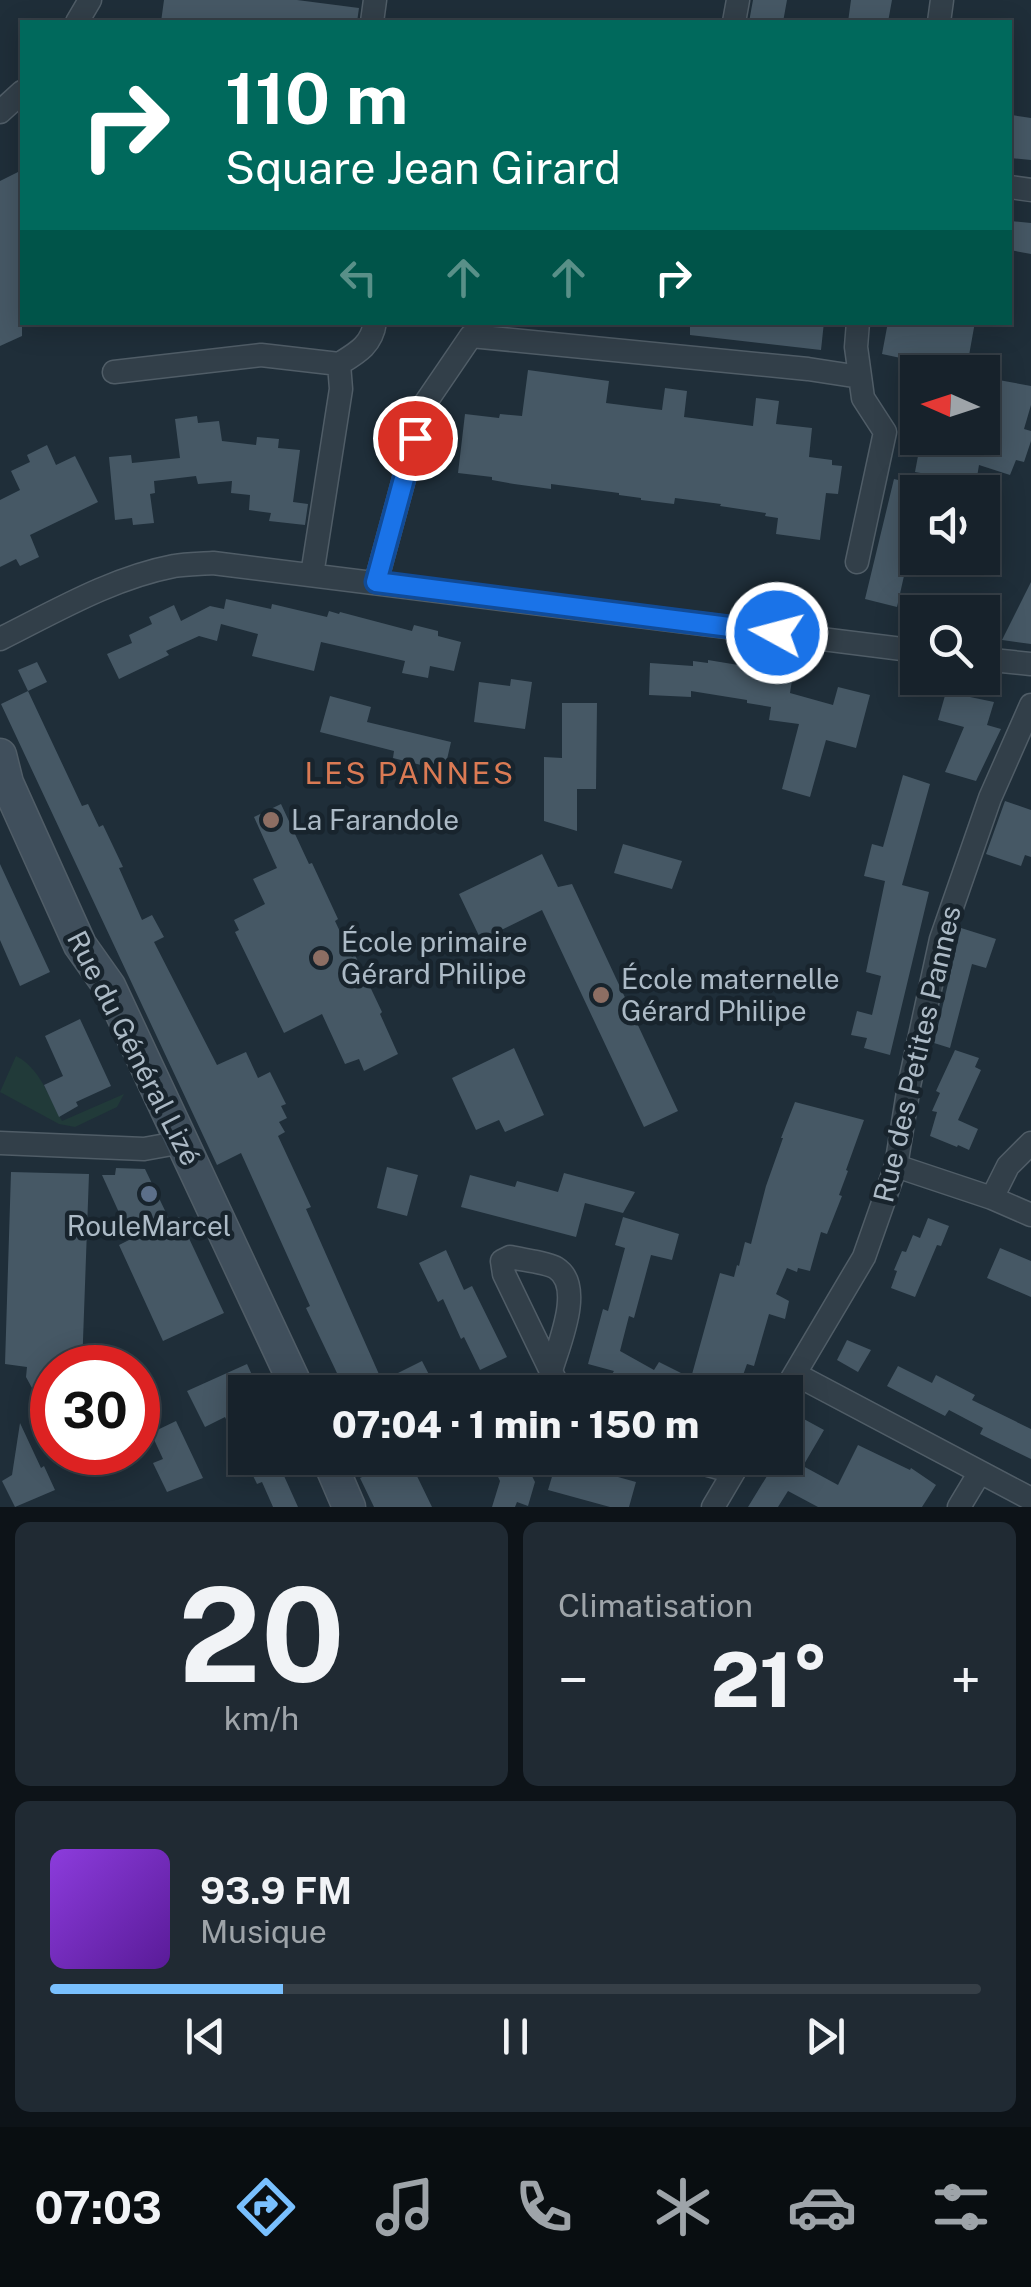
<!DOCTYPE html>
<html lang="fr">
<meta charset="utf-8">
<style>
:root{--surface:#17222b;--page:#202a33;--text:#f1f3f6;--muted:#9ea4a9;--line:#363f47;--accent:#79c0fe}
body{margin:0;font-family:"Public Sans",sans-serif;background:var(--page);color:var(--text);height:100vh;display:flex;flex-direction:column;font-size:38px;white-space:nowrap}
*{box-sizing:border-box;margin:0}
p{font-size:32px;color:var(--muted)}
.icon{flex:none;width:55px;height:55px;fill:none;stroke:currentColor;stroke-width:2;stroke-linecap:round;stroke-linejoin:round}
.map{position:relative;height:1507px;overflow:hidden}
.panel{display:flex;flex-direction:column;gap:15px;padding:15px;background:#0d1318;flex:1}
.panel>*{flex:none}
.guide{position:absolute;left:20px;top:20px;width:992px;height:305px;border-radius:0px;box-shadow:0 5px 25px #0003,0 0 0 2px var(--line);background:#00695c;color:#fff;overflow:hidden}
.needle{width:65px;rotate:273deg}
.controls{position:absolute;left:900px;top:355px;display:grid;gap:20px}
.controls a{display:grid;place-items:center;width:100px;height:100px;border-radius:0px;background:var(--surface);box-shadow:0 5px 25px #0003,0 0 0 2px var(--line);font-size:50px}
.speed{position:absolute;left:30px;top:1345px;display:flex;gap:20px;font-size:50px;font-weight:700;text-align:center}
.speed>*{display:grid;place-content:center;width:130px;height:130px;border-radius:50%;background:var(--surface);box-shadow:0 5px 25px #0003,0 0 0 2px var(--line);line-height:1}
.speed .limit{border:15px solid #d22;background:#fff;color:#111}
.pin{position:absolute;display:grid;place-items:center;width:85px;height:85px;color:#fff;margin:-42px;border:5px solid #fff;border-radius:50%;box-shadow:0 2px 10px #0007}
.me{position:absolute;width:110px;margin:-55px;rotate:277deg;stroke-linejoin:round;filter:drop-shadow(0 0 8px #0008)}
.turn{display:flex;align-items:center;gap:35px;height:210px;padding:0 40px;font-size:45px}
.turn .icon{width:130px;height:130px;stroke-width:2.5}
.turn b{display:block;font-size:70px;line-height:85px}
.lanes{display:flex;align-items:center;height:95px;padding:0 40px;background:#0003;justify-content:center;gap:50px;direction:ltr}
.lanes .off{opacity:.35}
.big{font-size:75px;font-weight:800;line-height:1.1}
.panel .widget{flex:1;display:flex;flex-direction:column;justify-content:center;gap:15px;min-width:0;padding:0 35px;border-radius:15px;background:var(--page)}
.panel .dial{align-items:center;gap:0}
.dial b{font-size:130px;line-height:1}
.song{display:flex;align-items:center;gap:30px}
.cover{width:120px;height:120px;border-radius:15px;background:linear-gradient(135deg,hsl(270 70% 55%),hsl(270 70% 35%))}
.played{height:10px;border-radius:5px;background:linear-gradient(90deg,var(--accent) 25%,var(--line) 25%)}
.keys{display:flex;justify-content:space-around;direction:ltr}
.heat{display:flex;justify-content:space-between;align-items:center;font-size:55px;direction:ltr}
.panel .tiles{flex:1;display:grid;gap:15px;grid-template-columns:1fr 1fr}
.widget:last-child{grid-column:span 2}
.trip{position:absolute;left:228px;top:1375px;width:575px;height:100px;border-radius:0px;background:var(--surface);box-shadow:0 5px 25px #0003,0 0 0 2px var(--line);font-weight:800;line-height:100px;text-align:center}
.tabs{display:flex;height:160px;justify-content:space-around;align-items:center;background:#090e11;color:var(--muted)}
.tabs .icon{width:70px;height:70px}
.tabs .on{color:var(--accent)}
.tabs b{font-size:45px;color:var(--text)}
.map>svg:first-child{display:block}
</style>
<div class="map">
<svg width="1031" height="1507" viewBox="0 0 1031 1507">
<rect width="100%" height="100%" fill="#1f2e39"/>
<path fill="#213a39" d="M16,1056C41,1069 49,1098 62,1121L124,1094L117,1107L75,1127L59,1124L0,1092Z"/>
<path fill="#465865" d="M164,0H297L359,8L357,22H161Z
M753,0H787L783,22H749Z
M851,0H892L888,22H848Z
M1012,115L1031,118V160L1010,158Z
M22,170V336L0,346V181Z
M1010,221L1031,223V254L1010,250Z
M690,322H824L821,350L690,335Z
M888,322H975L966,372L882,354Z
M528,370L609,381L606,403L637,407L662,410L665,388L687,391L684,417L753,426L756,398L779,401L776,424L812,428L809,457L832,460V465L842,466L838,494L826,493L820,540L776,534L778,518L765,516L766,513L720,506L721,504L675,498L674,504L641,500V498L619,495V493L551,484V489L514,484L492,480V477L458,473L465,414L499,418L500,414L522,416Z
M982,377L1031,386V405L1024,429L1031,431V441L1024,462L1016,460L1010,475L979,465L976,483L915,472L921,440L934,442L935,438H982Z
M197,416L198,423L219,421L222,441L256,445L257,437L279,439L278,448L300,450L293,502L308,504L305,525L269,521L271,513L249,510L250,495L231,493L232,481L198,484L196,476L154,481L155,493L150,494L154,523L133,525L132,518L115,520L109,457L131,455L132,463L180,458L175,419Z
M47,445L56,465L75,456L98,502L30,535L39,557L20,566L16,559L0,567V500L20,490L11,471L30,462L27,455Z
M894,479L915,484L903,511L917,518L897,607L865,599Z
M1031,582V644L1002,640Z
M226,599L271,609L272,604L327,617L329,611L339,614L340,612L412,631L414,625L438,631V636L461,642L454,671L430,666L428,678L402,673L405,661L321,642L314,671L252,656L258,634L221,624L217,641L199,636L166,651L169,655L119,679L107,654L132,643L129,635L152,624L149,617L174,605L181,621L210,606L224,609Z
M708,660L793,674L790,693L833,705L838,687L870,695L856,748L826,740L810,797L782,789L799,724L769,720L771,707L747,703V700L691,691V697L649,695L650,663L693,666V661L708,663Z
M37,662L47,682L28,691L82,806L88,804L99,827L103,825L123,867L119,868L142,920L152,915L164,937L154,942L217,1065L246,1052L258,1078L270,1072L286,1104L281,1106L287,1118L279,1122L285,1132L278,1136L311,1207L306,1209L382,1381L422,1361L438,1392H346L306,1308L310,1306L241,1153L217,1165L1,704L28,691L18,670Z
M511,679L532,682L525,729L474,722L479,682L510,686Z
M946,692L994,702L987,725L1001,729L976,781L945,772L964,727L938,720Z
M330,696L371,707L367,722L451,742L445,768L433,765V768L393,758L394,751L320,732Z
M562,703H597L596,789H577V831L544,821V757L562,758Z
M903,775L930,784L902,885L929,892L890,1055L864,1048L867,1038L851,1035L857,1011L872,1015L881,976L866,972L885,881L864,876L872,844L883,847Z
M1005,801L1031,810V857L1025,855L1021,866L986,854Z
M281,804L309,864L312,863L338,919L335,921L352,957L355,955L382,1012L380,1014L398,1054L364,1071L359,1059L345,1064L322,1014L284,1033L235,932L239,930L234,920L265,904L253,879L277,868L254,817Z
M623,844L682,861L672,889L614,873Z
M542,854L558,887L572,884L678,1111L644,1127L542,910L481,940L459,894Z
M0,864L50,972L20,986L0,940Z
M961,928L996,939L986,968L972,964L950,1048L934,1043Z
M80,1019L111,1086L76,1102L78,1106L59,1117L44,1085L63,1076L45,1036Z
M514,1048L544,1115L505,1132L499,1120L476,1130L452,1078Z
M955,1050L979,1058L975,1067L981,1070L958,1120L978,1129L969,1150L958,1145L957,1147L930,1136L937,1112L932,1111L940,1093L936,1091Z
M795,1102L864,1120L846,1170L848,1171L839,1195L842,1196L827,1234L821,1232L810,1271L798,1268L797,1272L787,1268L776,1294L789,1301L785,1319L769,1314L754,1366L747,1364L737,1392H601L614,1371L588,1364L603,1309L608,1311L625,1248L615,1245L623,1217L679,1234L672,1260L651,1255L634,1318L629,1316L620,1351L654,1370L659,1362L691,1378L720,1273L734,1277L737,1265L739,1266L745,1242L751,1244L766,1186L783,1138H781Z
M387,1167L418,1175L407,1216L377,1208Z
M116,1168L145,1169L170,1221L179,1217L224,1313L163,1341L119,1245L131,1239L102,1175H115Z
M11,1172L89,1174L82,1368H52V1379L32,1388L26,1377L27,1367L5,1364Z
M564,1173L635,1192L623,1213L585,1203L576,1237L461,1207L470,1175L515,1187L517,1181L558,1192Z
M928,1218L949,1226L941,1246L937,1245L915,1297L891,1288L897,1271L894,1270L902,1251L906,1252L913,1235L920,1238Z
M1000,1248L1031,1261V1297L987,1278Z
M446,1250L464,1290L472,1286L507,1357L480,1370L464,1337L461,1339L443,1299L438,1302L419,1263Z
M847,1340L871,1350L858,1372L837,1360Z
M247,1364L260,1392H245V1458H276L298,1507H273L262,1482L257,1484L225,1417L205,1427L187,1391Z
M898,1366L932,1383L936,1375L975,1395L972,1400L1031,1429V1459L980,1434L983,1428L949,1410L945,1416L887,1386Z
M802,1418L824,1430L803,1466L838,1485L858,1445L910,1470L911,1468L936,1485L922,1507H818L788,1491L778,1507H748L778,1458H785V1445Z
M176,1421L203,1478L167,1492L153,1463L163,1459L151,1433Z
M20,1423L41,1468L44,1466L55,1490L15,1507L2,1481L12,1475Z
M489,1458H523L535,1482L528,1506L517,1502L515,1507H492L500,1481Z
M557,1460L636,1482L629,1507H610L548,1490Z
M385,1466L416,1474L432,1507H374L360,1478Z"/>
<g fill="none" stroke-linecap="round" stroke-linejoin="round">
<g stroke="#505d67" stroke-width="25">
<path id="street" d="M77,22L90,0
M372,22L375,0
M734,22L738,0
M939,22L942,0
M0,112L22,92
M1010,187L1031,190
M339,364C357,353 372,345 375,322
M114,372L261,355L339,364
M857,562L885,432L863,398L856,347L858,322
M312,575L341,389L339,364
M376,582L424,405L471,336L808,369L860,377
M0,639C56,611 112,578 174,566C187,564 200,564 213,563L918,651
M982,659L1031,664
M0,1143L144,1149L183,1142
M896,1166L992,1198L1031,1215
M992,1198L1008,1166L1031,1143
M551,1371C558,1346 585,1286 556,1268C546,1262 522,1260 510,1257L502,1261L504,1274L561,1392
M795,1374L1031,1499
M784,1392L864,1257L896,1166L909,1086L941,939L990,798L1031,705
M683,1458L733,1472
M713,1507L742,1458
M959,1507L980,1472"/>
</g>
<g stroke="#505d67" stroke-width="35">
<path id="secondary" d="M0,755L7,783L80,945L109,986L299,1392
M328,1458L349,1507"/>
</g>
<use href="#street" stroke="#323f49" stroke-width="22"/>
<use href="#secondary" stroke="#404f5c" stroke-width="32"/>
</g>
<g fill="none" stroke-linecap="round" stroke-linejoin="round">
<g stroke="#114b97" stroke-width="25">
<path id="route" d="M415,438L376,582L777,633"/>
</g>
<use href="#route" stroke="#1a73e8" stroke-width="18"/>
</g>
<g fill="#8d6e63" stroke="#18242d" stroke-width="4">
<circle cx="271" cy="820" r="10"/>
<circle cx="321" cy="958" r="10"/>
<circle cx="601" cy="995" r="10"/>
</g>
<circle fill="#5c6f8a" stroke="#18242d" stroke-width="4" cx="149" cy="1194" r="10"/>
<g text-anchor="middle" stroke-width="9" stroke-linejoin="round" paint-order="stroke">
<g font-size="28" fill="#acbac6" stroke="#18242d" text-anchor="start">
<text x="291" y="830">La Farandole</text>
<text x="341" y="952">École primaire<tspan x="341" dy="32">Gérard Philipe</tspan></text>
<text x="621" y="989">École maternelle<tspan x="621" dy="32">Gérard Philipe</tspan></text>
<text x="149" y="1236" text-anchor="middle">RouleMarcel</text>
</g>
<g font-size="28" fill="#acbac6" stroke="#18242d">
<text transform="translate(134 1048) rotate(63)" y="10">Rue du Général Lizé</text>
<text transform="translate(917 1054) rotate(-77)" y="10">Rue des Petites Pannes</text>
</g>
<g font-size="30" letter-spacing="2.5" fill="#da7a54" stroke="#18242d">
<text x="410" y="784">LES PANNES</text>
</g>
</g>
</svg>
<div class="controls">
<a><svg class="needle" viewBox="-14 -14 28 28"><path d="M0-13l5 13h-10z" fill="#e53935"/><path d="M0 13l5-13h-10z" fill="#9ea4a9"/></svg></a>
<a><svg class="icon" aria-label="sound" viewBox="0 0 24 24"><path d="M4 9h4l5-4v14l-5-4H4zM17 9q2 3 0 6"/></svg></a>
<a><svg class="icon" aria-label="search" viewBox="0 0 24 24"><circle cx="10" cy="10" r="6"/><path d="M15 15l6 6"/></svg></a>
</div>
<div class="speed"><div class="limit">30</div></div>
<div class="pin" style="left:415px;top:438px;background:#d93025"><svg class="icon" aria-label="arrive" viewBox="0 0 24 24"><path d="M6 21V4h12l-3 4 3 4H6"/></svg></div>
<svg class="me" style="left:777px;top:633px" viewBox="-20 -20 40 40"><circle r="17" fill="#1a73e8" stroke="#fff" stroke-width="3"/><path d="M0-11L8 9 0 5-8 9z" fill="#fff"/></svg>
<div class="trip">07:04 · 1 min · 150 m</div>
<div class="guide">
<div class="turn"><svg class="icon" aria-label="right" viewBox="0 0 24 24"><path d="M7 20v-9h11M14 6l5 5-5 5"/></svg><div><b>110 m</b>Square Jean Girard</div></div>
<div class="lanes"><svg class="icon off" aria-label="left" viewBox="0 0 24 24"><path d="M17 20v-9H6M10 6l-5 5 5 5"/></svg><svg class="icon off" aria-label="ahead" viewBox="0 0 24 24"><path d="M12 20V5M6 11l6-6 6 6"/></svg><svg class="icon off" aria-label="ahead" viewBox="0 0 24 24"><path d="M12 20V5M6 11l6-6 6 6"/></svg><svg class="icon" aria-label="right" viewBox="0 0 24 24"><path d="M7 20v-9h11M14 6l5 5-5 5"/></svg></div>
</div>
</div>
<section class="panel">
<div class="tiles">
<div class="widget dial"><b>20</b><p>km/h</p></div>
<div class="widget"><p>Climatisation</p>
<div class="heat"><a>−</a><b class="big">21°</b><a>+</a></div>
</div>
<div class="widget">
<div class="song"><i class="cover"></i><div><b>93.9 FM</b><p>Musique</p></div></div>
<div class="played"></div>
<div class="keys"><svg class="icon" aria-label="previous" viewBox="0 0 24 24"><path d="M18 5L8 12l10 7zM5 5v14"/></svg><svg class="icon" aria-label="pause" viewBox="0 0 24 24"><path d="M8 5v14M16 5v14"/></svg><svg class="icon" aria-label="next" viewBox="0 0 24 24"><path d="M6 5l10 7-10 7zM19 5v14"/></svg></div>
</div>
</div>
</section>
<nav class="tabs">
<b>07:03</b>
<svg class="icon on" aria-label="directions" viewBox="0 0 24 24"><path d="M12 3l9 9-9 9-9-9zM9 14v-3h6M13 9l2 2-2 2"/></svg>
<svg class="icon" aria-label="music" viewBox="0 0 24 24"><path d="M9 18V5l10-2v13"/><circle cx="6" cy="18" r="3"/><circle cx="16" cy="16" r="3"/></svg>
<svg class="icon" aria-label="phone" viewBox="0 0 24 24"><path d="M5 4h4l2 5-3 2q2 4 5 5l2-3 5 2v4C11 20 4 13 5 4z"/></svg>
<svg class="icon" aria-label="climate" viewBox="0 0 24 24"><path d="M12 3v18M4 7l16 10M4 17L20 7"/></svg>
<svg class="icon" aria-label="car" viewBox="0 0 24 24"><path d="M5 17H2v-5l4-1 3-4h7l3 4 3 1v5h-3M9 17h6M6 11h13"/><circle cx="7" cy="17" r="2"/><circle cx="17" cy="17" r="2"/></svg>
<svg class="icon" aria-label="filters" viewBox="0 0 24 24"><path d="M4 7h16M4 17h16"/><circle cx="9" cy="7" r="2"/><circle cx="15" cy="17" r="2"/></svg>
</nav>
